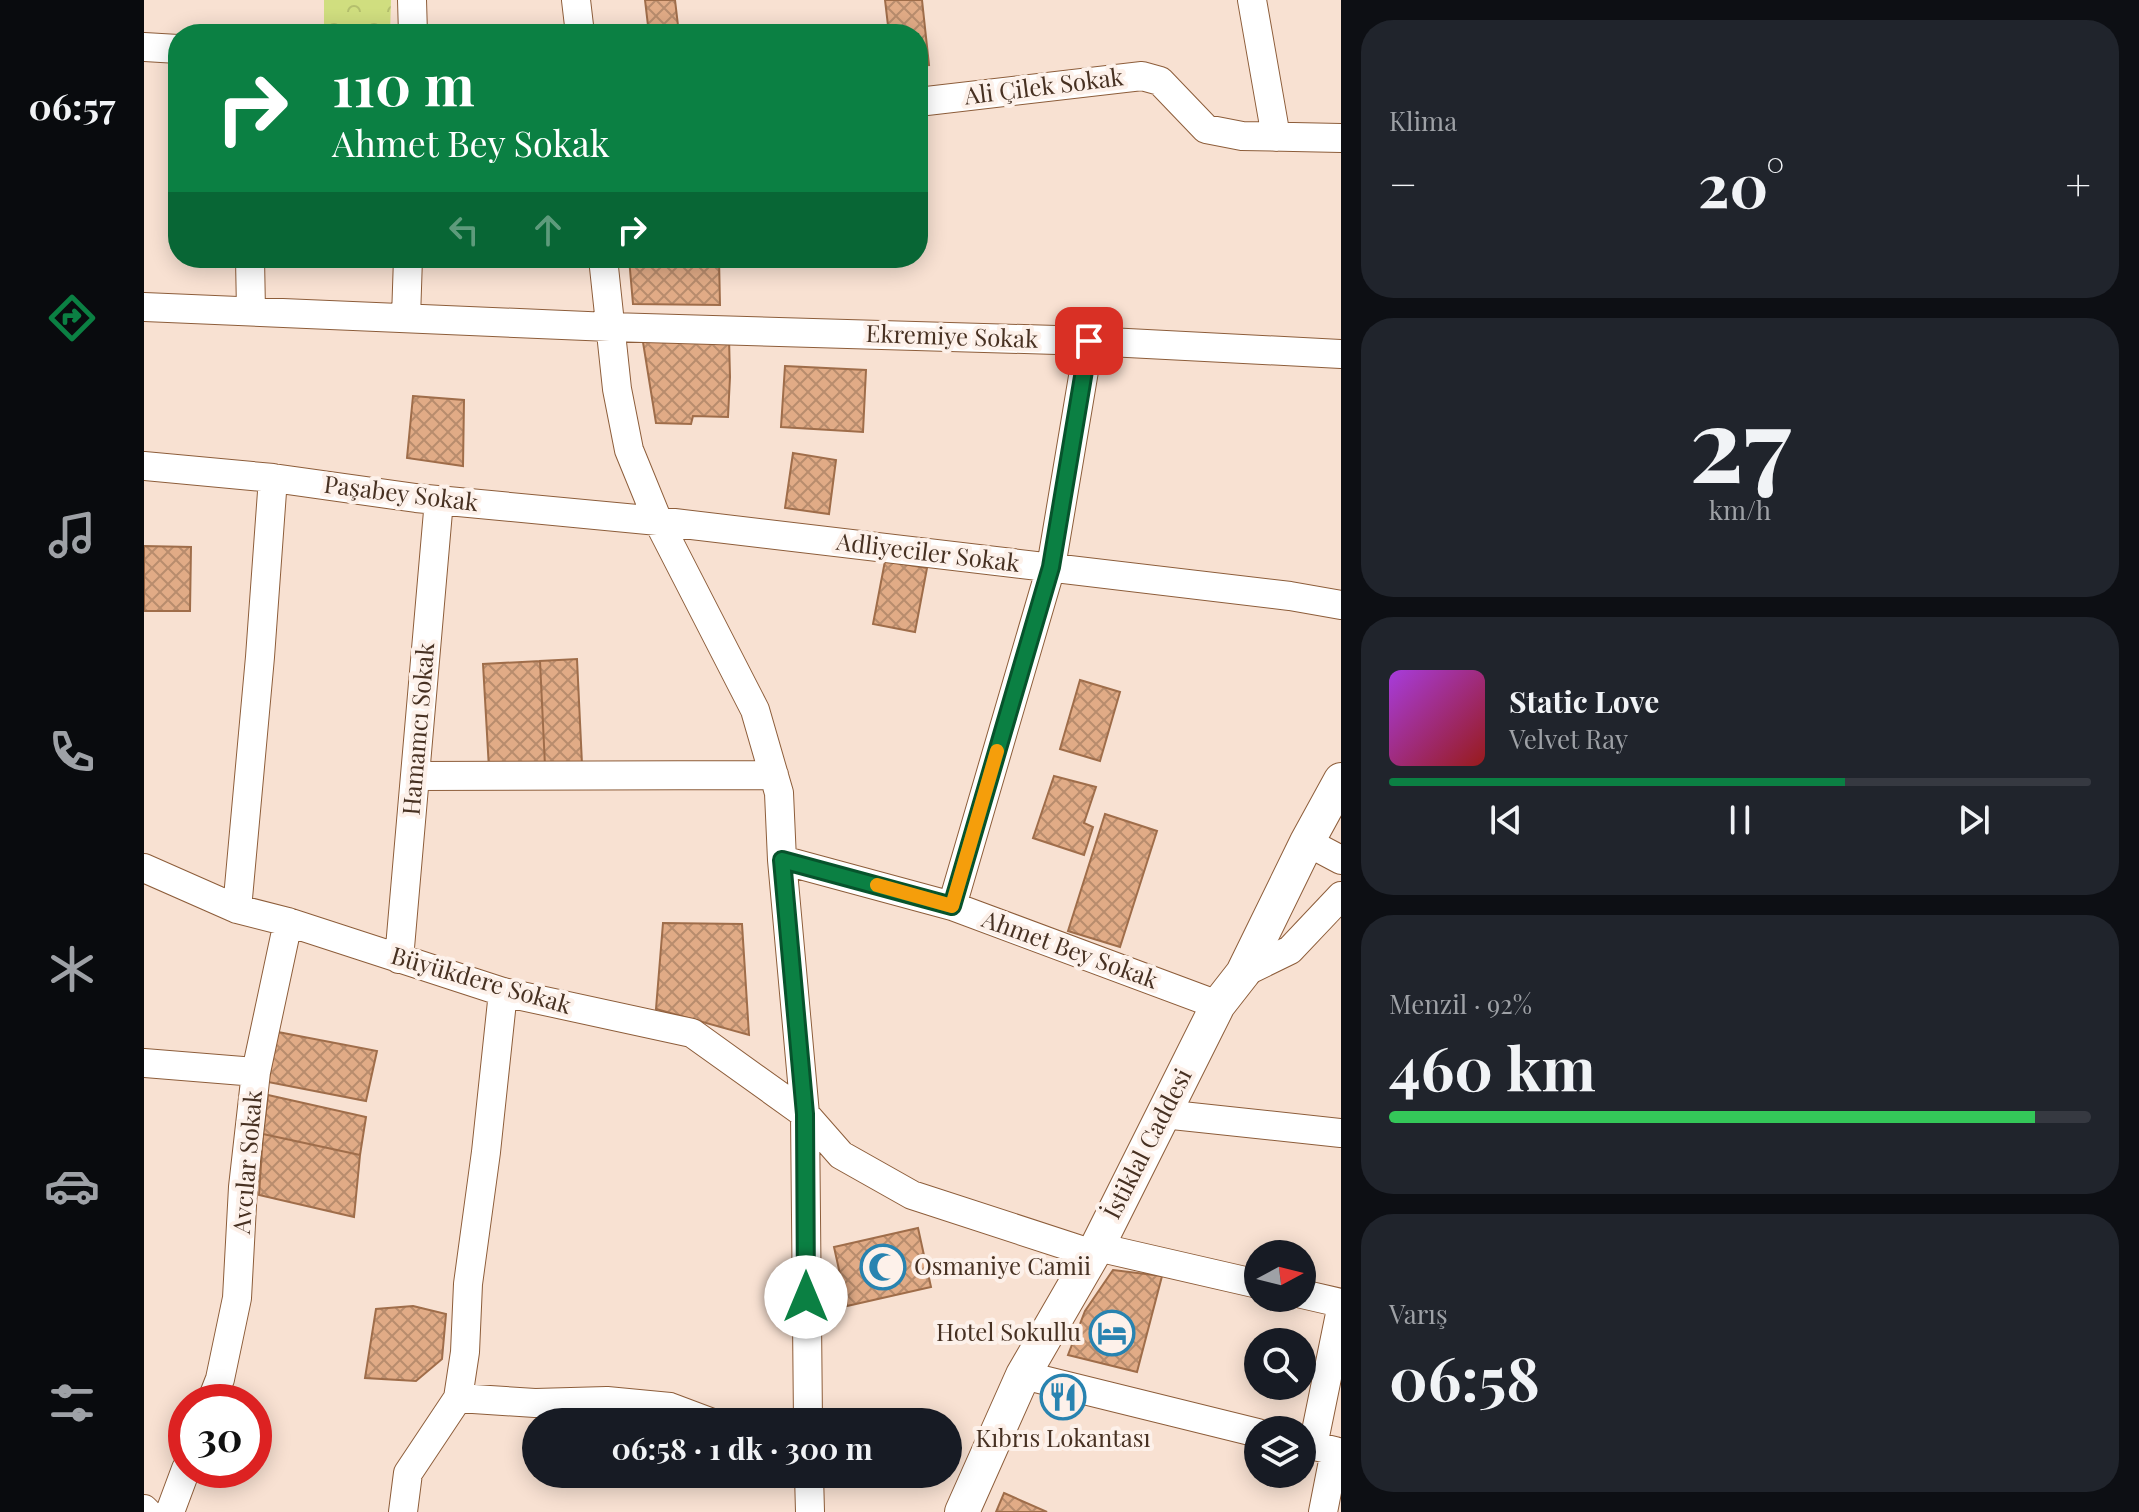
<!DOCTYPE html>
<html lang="tr">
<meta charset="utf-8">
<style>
:root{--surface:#171b24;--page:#20242c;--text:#f1f3f6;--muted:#9ea1a6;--line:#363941;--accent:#0b8043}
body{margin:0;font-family:"Playfair Display",serif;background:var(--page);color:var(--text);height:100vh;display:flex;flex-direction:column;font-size:30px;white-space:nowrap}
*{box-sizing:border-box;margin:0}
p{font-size:26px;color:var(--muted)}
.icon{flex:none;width:44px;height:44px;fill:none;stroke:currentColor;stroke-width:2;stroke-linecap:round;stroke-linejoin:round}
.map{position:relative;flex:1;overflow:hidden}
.drawer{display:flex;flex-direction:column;gap:20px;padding:20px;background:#0d0f14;width:798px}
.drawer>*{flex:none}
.hud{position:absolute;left:24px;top:24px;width:760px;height:244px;border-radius:32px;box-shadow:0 4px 20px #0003;background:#0b8043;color:#fff;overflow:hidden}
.needle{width:52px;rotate:83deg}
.controls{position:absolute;left:1100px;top:1240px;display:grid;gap:16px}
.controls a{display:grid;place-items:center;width:72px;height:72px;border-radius:50%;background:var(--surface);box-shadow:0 4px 20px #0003;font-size:40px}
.speed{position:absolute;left:24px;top:1384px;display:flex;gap:16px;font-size:40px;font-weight:700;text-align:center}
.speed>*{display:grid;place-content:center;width:104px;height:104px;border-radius:50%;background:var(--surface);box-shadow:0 4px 20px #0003;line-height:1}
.speed .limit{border:12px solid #d22;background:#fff;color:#111}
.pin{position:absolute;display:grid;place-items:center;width:68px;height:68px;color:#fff;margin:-34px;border-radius:16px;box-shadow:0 4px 12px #0006}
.me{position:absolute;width:88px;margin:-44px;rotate:0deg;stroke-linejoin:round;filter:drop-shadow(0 0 6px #0008)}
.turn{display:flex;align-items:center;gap:28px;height:168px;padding:0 32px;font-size:36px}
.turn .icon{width:104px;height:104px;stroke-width:2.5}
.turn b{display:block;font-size:56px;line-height:68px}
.lanes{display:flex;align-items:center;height:76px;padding:0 32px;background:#0003;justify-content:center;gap:40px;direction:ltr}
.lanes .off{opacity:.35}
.big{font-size:60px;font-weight:700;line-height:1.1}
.drawer .tile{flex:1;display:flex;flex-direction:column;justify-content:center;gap:12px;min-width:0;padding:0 28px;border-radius:32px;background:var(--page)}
.drawer .dial{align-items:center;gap:0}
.dial b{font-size:104px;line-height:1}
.song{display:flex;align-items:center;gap:24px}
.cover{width:96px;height:96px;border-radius:12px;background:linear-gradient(135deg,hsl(280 70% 55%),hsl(0 70% 35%))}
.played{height:8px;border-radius:4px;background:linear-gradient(90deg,var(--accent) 65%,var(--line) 65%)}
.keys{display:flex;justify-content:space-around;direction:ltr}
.heat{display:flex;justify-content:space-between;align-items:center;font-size:44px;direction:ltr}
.charge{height:12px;border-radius:6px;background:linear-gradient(90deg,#34c759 92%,var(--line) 0)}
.trip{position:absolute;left:378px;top:1408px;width:440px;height:80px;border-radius:40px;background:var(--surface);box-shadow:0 4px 20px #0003;font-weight:700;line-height:80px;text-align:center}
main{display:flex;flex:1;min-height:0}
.dock{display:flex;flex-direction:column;width:144px;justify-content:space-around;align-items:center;background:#090b0e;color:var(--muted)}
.dock .icon{width:56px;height:56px}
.dock .on{color:var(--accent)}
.dock b{font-size:36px;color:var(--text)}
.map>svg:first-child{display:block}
</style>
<main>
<nav class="dock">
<b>06:57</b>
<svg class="icon on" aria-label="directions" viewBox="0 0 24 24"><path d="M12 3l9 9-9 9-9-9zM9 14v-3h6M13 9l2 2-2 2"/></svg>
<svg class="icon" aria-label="music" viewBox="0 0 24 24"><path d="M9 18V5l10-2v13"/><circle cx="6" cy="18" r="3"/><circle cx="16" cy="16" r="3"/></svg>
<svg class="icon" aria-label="phone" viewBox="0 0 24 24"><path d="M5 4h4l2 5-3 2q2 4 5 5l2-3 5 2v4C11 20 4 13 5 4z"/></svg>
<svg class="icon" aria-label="climate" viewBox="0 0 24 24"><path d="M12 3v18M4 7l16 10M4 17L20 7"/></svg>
<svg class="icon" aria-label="car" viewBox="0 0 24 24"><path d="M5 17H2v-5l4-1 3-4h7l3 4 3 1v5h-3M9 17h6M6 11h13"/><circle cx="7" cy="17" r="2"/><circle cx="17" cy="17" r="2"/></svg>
<svg class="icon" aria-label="filters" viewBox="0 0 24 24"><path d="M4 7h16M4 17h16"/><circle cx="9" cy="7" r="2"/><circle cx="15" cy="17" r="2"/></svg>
</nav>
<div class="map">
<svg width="1197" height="1512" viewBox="0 0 1197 1512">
<defs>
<pattern id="park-crowns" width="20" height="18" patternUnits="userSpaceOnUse" patternTransform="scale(2)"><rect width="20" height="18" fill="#d0de7f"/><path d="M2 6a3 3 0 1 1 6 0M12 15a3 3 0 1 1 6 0" fill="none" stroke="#b4bf6d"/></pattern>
<pattern id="building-cross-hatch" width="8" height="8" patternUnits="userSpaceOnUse" patternTransform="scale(2)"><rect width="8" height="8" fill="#e1ab86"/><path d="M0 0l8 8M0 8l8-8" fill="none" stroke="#b88c6d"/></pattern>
</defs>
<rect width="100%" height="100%" fill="#f8e1d2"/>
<path fill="url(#park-crowns)" d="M180,0H247L246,34H180Z"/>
<path fill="url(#building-cross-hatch)" stroke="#9f6d4a" stroke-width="2" d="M501,0H531L535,34H505Z
M741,0H778L785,65L774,66V34H745Z
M485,258H575L576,305L489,304Z
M498,336L585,338L586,377L584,417L549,416L547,424L512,423Z
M641,366L722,370L719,432L637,427Z
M269,396L320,400L319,466L263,458Z
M649,453L692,460L685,514L641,508Z
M0,546L47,547L46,611H0Z
M741,561L783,568L771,632L729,624Z
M433,659L438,764L401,766L396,661Z
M396,661L401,766L345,769L339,664Z
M936,680L976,692L956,761L916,749Z
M910,776L952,787L940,823L949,827L940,855L889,838Z
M961,814L1013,831L976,947L924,931Z
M519,923L598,924L605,1035L512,1009Z
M134,1032L233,1051L222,1101L124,1082Z
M124,1095L222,1117L216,1155L119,1134Z
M119,1134L216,1155L210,1217L115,1195Z
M774,1228L787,1287L703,1306L690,1247Z
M969,1270L1018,1276L993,1372L924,1355L941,1311Z
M269,1306L302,1314L298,1359L272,1381L221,1378L232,1309Z
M860,1493L903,1512H852Z"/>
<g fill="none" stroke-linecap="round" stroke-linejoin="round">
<g stroke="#8d5d3a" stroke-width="30">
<path id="minor" d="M268,0L269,34
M432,0L436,34
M1108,0L1132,137
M0,47L34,49
M774,102L998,76L1016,81L1062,129L1098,136L1197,138
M106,258L107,311
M459,258L473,389L485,450L514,521L611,710L635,793L638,860L661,1114L664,1422
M0,307L466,327L945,341L1197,354
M262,318L264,258
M0,466L129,478L272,498L514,521L1146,596L1197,605
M271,776L630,775
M1163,842L1197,860
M638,860L808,906L1074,1005
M0,868L93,909L144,922L359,992L548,1033L661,1114L697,1155L768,1195L949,1254
M808,906L907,567L945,341
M93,909L116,657L129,478
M255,959L295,500
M1099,973L1146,950L1197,896
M0,1063L112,1072
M1019,1114L1197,1133
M953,1247L1114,1284
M1158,1294L1197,1303
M879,1375L1114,1433
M314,1398L391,1403L463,1401L526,1407L566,1422
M67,1402L76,1379L93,1298L99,1187L112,1072L144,922
M1158,1443L1191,1451L1179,1512
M1169,1446L1197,1309
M665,1474L666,1512
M0,1509L3,1512
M26,1512L42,1469
M259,1512L264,1473L314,1398L321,1352L324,1284L342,1152L359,992"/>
</g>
<g stroke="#8d5d3a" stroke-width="36">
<path id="major" d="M818,1512L879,1375L953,1247L1074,1005L1099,973L1163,842L1197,780"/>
</g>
<use href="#minor" stroke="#fff" stroke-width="28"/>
<use href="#major" stroke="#fff" stroke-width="34"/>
</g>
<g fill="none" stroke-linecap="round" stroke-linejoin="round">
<g stroke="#07532c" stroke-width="20">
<path id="route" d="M662,1297L661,1114L638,860L808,906L907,567L945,341"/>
</g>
<use href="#route" stroke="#0b8043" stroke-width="14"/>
<path stroke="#f59e0b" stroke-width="14" d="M733,885L808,906L853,751"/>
</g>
<defs>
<g id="mosque-ring" transform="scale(2.3)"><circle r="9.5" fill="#fdf1ea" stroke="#2883b0" stroke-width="1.5"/><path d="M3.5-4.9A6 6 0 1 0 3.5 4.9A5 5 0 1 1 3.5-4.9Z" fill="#2883b0"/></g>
<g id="hotel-ring" transform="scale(2.3)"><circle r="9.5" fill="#fdf1ea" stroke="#2883b0" stroke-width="1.5"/><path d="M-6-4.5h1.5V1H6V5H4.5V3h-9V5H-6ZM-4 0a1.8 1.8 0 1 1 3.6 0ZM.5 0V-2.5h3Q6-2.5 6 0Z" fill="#2883b0"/></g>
<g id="restaurant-ring" transform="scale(2.3)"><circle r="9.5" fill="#fdf1ea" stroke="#2883b0" stroke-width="1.5"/><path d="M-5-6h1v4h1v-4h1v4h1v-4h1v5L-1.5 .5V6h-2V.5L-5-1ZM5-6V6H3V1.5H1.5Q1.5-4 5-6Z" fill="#2883b0"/></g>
</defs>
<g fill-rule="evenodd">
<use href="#mosque-ring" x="739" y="1267"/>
<use href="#hotel-ring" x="968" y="1333"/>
<use href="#restaurant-ring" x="919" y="1397"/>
</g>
<g text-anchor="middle" stroke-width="8" stroke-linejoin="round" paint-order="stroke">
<g font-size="24" fill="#473122" stroke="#fdf1ea">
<text transform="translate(900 87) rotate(-7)" y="8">Ali Çilek Sokak</text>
<text transform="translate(808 337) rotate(2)" y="8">Ekremiye Sokak</text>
<text transform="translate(257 494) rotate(7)" y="8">Paşabey Sokak</text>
<text transform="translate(784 553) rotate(7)" y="8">Adliyeciler Sokak</text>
<text transform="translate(275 729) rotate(-85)" y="8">Hamamcı Sokak</text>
<text transform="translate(926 950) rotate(20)" y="8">Ahmet Bey Sokak</text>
<text transform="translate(337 981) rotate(16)" y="8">Büyükdere Sokak</text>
<text transform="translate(1004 1144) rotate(-63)" y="8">İstiklal Caddesi</text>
<text transform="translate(104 1162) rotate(-85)" y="8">Avcılar Sokak</text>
</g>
<g font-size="24" fill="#473122" stroke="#fdf1ea" text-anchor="start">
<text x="770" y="1275">Osmaniye Camii</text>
<text x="937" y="1341" text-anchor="end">Hotel Sokullu</text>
<text x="919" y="1447" text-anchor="middle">Kıbrıs Lokantası</text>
</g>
</g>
</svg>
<div class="controls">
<a><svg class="needle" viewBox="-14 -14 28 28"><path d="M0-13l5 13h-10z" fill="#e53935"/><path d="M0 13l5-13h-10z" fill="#9ea1a6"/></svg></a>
<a><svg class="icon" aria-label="search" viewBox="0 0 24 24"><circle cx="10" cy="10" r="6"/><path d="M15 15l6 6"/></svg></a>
<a><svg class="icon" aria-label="layers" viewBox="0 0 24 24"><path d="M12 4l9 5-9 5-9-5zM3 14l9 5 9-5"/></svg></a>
</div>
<div class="speed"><div class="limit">30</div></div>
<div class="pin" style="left:945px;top:341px;background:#d93025"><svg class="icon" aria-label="arrive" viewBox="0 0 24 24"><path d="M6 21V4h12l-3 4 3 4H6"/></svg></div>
<svg class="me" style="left:662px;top:1297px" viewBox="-20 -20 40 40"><circle r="19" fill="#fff"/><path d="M0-13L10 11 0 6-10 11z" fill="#0b8043"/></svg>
<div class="trip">06:58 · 1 dk · 300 m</div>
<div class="hud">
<div class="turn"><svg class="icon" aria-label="right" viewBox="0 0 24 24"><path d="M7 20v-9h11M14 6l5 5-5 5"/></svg><div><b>110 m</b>Ahmet Bey Sokak</div></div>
<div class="lanes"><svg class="icon off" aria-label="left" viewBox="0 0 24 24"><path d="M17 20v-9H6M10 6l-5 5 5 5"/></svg><svg class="icon off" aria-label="ahead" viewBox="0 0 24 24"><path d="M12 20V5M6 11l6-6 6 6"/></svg><svg class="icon" aria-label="right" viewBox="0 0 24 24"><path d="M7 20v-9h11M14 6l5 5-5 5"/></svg></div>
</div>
</div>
<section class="drawer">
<div class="tile"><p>Klima</p>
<div class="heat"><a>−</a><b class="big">20°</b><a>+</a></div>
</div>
<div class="tile dial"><b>27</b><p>km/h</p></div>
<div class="tile">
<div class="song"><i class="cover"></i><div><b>Static Love</b><p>Velvet Ray</p></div></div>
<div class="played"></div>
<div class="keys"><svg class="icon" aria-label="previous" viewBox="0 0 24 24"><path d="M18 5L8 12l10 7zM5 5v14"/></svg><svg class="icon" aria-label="pause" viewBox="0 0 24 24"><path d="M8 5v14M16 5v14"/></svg><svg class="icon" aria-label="next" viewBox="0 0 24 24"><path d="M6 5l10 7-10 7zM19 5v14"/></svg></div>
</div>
<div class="tile"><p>Menzil · 92%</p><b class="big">460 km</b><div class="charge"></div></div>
<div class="tile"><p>Varış</p><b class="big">06:58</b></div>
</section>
</main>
